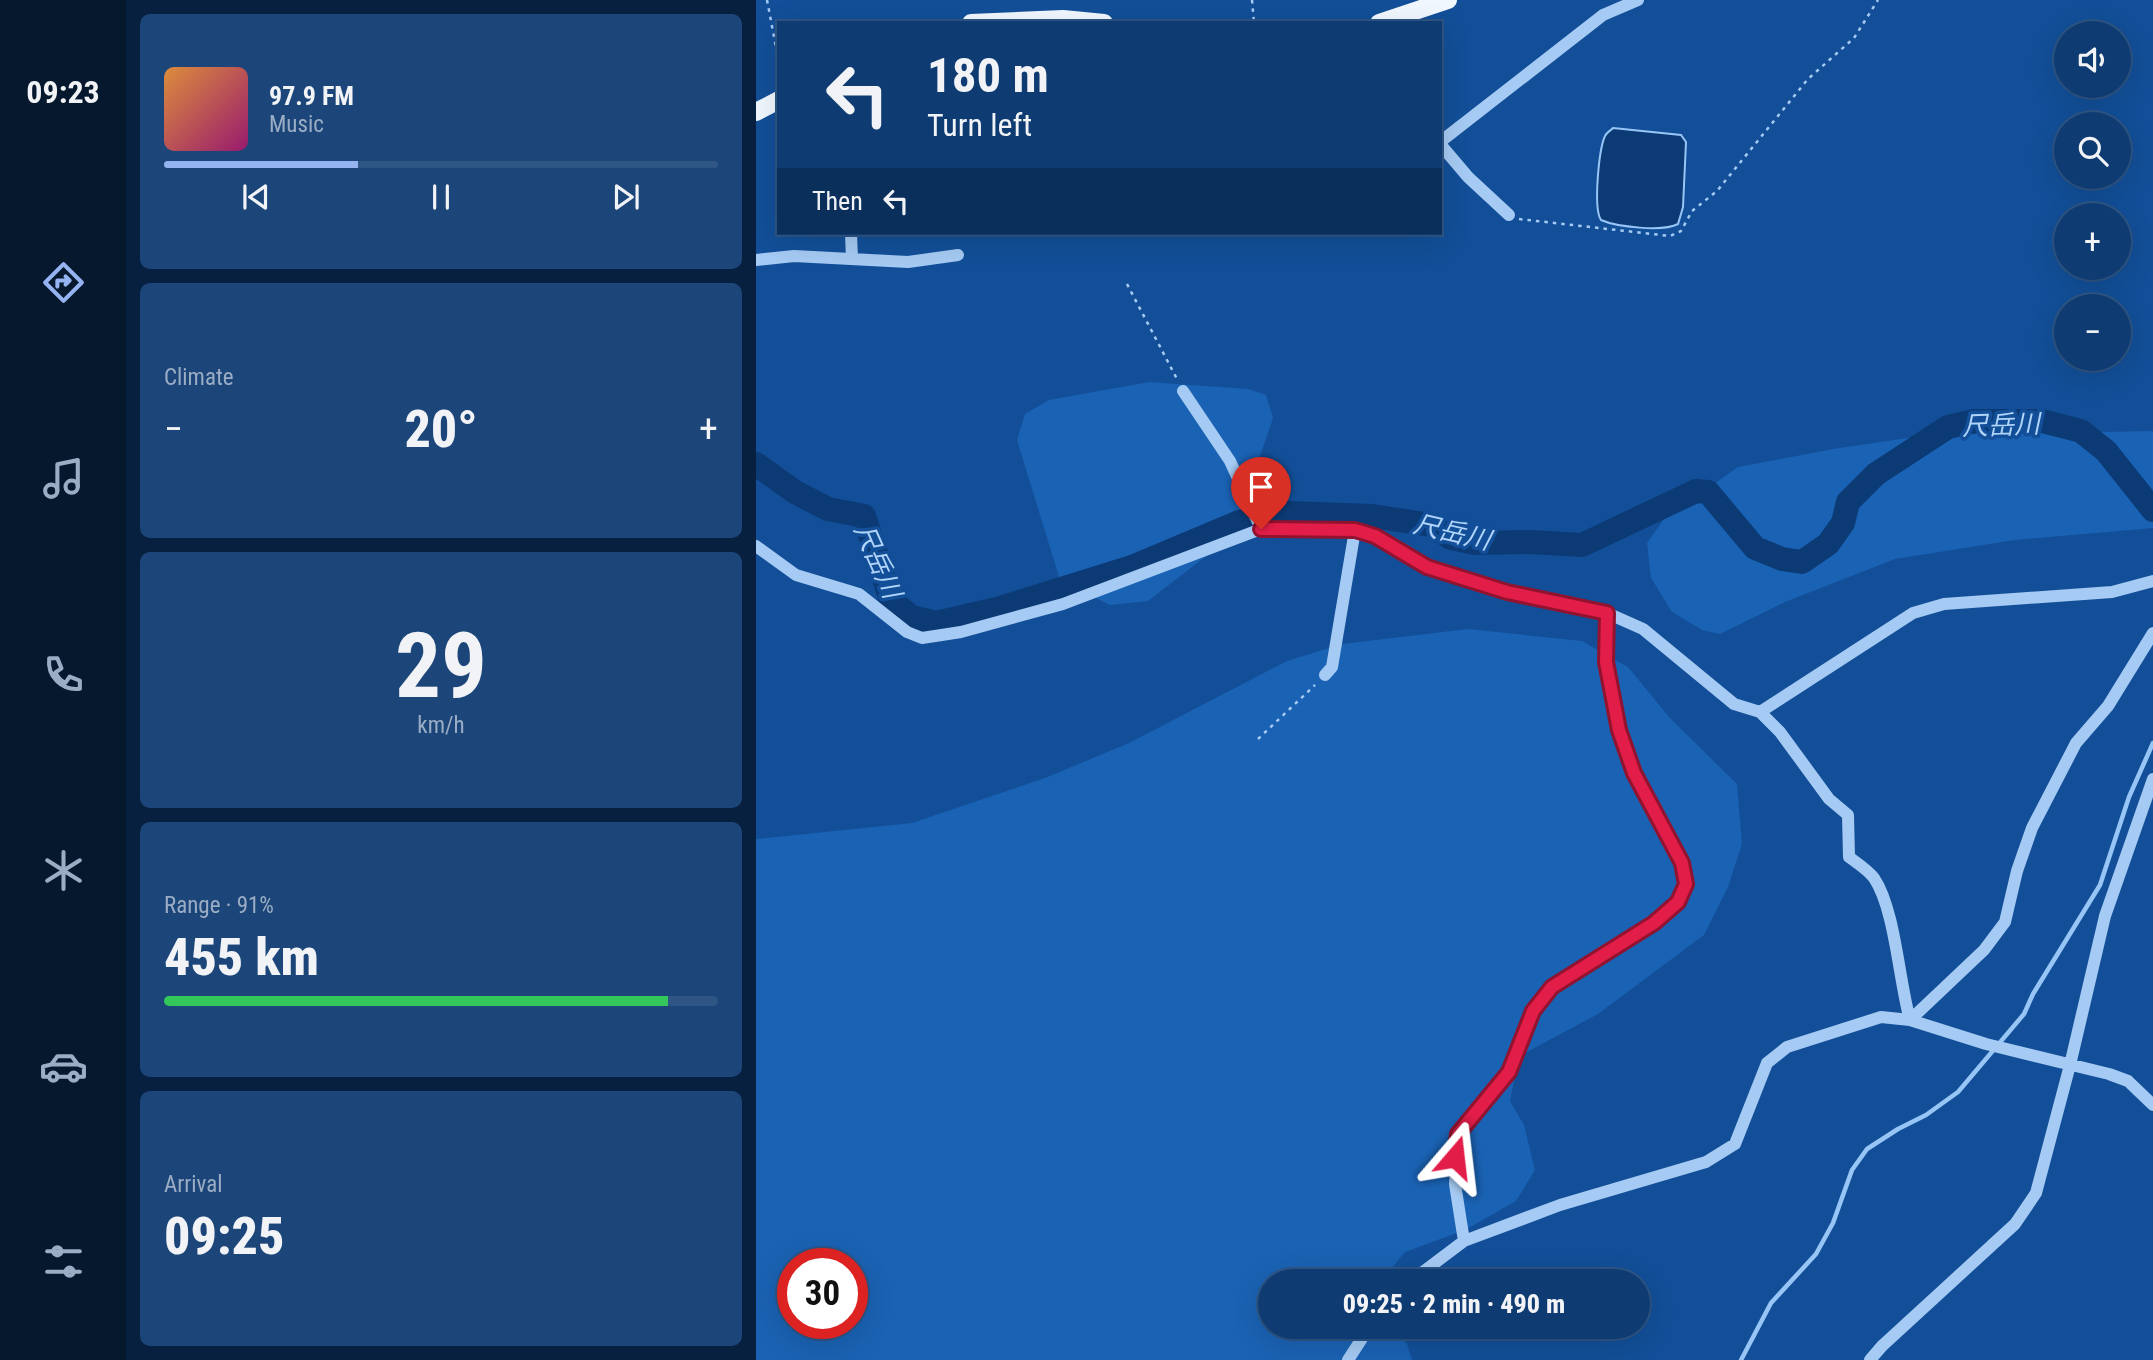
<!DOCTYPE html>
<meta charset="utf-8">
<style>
:root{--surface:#0e3b72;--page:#1c467a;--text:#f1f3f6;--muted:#9badc4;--line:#2e5584;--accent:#95b2f1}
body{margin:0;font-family:"Roboto Condensed","Noto Sans JP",sans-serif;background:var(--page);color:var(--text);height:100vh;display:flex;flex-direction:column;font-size:26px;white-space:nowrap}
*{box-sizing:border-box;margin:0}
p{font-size:23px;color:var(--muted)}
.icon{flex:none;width:38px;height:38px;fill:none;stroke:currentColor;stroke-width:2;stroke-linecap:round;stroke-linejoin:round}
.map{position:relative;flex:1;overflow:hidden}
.panel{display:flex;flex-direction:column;gap:14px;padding:14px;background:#08203f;width:630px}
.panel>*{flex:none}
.top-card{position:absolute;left:21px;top:21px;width:665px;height:214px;border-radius:0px;box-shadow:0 7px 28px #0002,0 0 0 2px var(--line);background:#0e3b72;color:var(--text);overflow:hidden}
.buttons{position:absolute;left:1298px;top:21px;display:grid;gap:14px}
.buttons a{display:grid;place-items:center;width:77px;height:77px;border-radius:50%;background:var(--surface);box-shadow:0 7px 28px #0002,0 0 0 2px var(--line);font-size:35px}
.speed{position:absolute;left:21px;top:1248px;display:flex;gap:14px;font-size:35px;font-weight:700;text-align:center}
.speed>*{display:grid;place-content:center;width:91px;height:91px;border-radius:50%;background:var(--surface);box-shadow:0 7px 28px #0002,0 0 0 2px var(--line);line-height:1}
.speed .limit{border:10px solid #d22;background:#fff;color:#111}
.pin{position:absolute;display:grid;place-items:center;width:60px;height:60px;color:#fff;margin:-72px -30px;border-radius:50% 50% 50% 0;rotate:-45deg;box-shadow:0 0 7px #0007}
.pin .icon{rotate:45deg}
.me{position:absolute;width:77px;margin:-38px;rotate:17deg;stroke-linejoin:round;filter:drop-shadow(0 0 5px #0008)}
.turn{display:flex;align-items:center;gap:24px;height:147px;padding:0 35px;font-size:32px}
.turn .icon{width:91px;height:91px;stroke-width:2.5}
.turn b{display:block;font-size:49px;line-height:60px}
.then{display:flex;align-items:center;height:66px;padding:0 35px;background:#0003;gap:14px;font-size:26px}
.big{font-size:52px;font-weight:800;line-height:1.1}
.panel .widget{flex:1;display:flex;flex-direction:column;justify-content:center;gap:10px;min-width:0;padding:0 24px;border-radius:10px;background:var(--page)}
.panel .dial{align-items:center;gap:0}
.dial b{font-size:91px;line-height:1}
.song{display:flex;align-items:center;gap:21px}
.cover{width:84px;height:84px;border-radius:10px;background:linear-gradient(135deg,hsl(30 70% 55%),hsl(320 70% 35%))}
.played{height:7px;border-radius:4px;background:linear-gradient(90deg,var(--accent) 35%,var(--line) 35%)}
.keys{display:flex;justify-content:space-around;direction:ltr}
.heat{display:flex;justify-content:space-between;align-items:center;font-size:38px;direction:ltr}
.charge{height:10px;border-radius:5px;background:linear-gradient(90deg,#34c759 91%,var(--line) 0)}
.trip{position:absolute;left:502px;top:1269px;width:392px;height:70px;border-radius:35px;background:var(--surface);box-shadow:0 7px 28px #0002,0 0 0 2px var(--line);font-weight:800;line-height:70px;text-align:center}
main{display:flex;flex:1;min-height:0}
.tab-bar{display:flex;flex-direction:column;width:126px;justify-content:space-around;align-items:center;background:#06182e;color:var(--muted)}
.tab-bar .icon{width:49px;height:49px}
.tab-bar .on{color:var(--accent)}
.tab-bar b{font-size:32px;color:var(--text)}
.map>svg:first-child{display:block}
</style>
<main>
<nav class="tab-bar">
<b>09:23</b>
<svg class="icon on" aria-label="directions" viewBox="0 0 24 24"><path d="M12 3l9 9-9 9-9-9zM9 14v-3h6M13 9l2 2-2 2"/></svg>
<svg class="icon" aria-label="music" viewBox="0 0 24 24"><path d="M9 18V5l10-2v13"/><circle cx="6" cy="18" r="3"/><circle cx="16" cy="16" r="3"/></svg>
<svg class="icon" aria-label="phone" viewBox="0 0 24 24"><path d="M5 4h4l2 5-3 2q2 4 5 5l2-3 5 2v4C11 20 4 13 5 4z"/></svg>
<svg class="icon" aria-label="climate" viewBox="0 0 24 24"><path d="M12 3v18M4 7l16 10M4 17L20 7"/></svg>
<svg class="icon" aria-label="car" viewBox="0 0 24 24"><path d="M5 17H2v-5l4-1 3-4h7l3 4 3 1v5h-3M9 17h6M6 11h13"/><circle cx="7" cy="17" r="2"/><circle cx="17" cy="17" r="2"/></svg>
<svg class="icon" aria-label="filters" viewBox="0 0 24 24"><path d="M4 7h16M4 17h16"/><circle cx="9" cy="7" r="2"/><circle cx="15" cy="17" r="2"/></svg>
</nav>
<section class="panel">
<div class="widget">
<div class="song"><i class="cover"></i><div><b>97.9 FM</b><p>Music</p></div></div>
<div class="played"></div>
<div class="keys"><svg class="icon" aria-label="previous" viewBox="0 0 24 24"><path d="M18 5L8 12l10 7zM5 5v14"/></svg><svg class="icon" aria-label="pause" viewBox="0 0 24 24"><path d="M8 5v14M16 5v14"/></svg><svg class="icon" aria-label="next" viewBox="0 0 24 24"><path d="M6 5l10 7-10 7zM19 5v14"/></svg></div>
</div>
<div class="widget"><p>Climate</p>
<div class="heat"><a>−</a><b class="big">20°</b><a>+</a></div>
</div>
<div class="widget dial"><b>29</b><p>km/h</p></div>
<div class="widget"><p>Range · 91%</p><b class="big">455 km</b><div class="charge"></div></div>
<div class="widget"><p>Arrival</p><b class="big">09:25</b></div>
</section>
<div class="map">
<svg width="1397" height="1360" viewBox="0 0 1397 1360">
<rect width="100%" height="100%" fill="#124f98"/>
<path fill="#1a62b3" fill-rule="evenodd" d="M393,382L492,389L510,395L517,418L487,507L458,550L392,601L354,605L304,580L261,440L269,414L293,400Z
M1397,431V528L1259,540L1139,559L1029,602L964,634L946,630L916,612L895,578L891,543L908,519L982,467L1077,449L1172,435Z
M712,629L826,641L872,667L913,717L981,784L986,844L972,887L948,935L842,1014L767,1054L758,1080L754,1101L768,1125L779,1170L760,1201L709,1230L649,1252L625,1281H514V1326L638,1327L651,1344L656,1360H0V839L156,823L289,778L373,743L531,661L586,644ZM37,1264H96V1323H37Z"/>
<path fill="#0b3a75" stroke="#97c5f6" stroke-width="2" d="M857,128L925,135L930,142L927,207L922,224C907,232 861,227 845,220C837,208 843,149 849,136C851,132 854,131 857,128Z"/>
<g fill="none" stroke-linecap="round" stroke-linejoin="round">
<path stroke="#97c5f6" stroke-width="4.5" d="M985,1360L1015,1303L1060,1254L1077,1223L1096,1170L1111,1149L1142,1129L1170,1115L1202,1092L1268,1014L1277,994L1344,885L1373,797L1397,743"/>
<path stroke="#0b3a75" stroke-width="24" d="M0,464L39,492L72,509L108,516L135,600L155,617L180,623L241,609L376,567L483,522L531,513L616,516L675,525L695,538L719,543L774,542L826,545L940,491L952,492L999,548L1026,559L1046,562L1072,544L1087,523L1092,502L1120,474L1192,427L1218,421H1286L1325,431L1350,451L1397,510"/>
<path stroke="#a5caf3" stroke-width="2.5" stroke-dasharray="3.5 5" stroke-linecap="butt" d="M11,0L23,63
M496,0L498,23
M763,219L914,236L925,231L936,211L961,191L1052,79L1098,38L1122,0
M371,284L421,379
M502,739L559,685"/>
<path stroke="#a5caf3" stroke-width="12" d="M684,142L847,15L882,0
M684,144L712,177L753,215
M95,233L96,259
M0,260L38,256L152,262L202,255
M427,391L474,461L505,529
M0,546L40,575L103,594L151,632L166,638L205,632L307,604L505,529L599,530L619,536L671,567L751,592L851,613L887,629L978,704L1004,712L1024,732L1073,799L1092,815L1093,857C1101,863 1112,870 1118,878C1139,909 1143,981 1154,1020
M569,675L576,667L599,530
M1004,712L1157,613L1188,604L1356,592L1397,581
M1154,1020L1228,950L1249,922L1261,871L1276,828L1320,743L1352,706L1397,633
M708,1241L699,1184L702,1134L753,1072L777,1011L796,987L898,923L922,902L930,884L926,863L878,773L863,730L850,662L851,613
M655,1281L708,1241L804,1205L950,1162L979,1144L1011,1063L1031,1047L1125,1017L1154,1020L1230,1044L1353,1074L1372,1081L1397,1105
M592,1360L614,1326
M1114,1360L1126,1346L1259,1224L1280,1193L1314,1065L1349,916L1397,779"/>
<path stroke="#f1f7ff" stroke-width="18" d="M215,23L307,19L348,23
M623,23L692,0
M0,112L23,100"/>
</g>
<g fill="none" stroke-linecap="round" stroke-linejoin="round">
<g stroke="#92132f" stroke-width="18">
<path id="route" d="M505,529L599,530L619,536L671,567L751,592L851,613L850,662L863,730L878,773L926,863L930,884L922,902L898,923L796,987L777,1011L753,1072L702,1134L699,1157"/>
</g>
<use href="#route" stroke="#e11d48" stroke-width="12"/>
</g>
<g text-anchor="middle" stroke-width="7" stroke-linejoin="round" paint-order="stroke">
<g font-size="26" font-style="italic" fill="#b1d4fa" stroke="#124f98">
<text transform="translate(1245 425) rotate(-2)" y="9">尺岳川</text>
<text transform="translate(696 532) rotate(13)" y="9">尺岳川</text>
<text transform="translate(122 561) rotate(66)" y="9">尺岳川</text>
</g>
</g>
</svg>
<div class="buttons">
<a><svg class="icon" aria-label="sound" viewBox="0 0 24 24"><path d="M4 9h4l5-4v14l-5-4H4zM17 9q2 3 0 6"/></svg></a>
<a><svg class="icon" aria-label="search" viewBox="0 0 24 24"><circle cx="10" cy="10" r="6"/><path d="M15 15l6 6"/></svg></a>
<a>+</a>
<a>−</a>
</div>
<div class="speed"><div class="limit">30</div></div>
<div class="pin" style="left:505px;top:529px;background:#d93025"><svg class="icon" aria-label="arrive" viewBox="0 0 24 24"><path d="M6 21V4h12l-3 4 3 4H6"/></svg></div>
<svg class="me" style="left:699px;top:1157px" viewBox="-20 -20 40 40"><path d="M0-17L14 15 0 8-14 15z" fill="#e11d48" stroke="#fff" stroke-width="4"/></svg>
<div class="trip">09:25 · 2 min · 490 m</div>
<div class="top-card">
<div class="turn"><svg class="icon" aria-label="left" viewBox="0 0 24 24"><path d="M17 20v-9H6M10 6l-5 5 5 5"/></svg><div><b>180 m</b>Turn left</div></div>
<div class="then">Then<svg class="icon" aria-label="left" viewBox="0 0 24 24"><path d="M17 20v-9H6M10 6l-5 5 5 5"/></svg></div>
</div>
</div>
</main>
